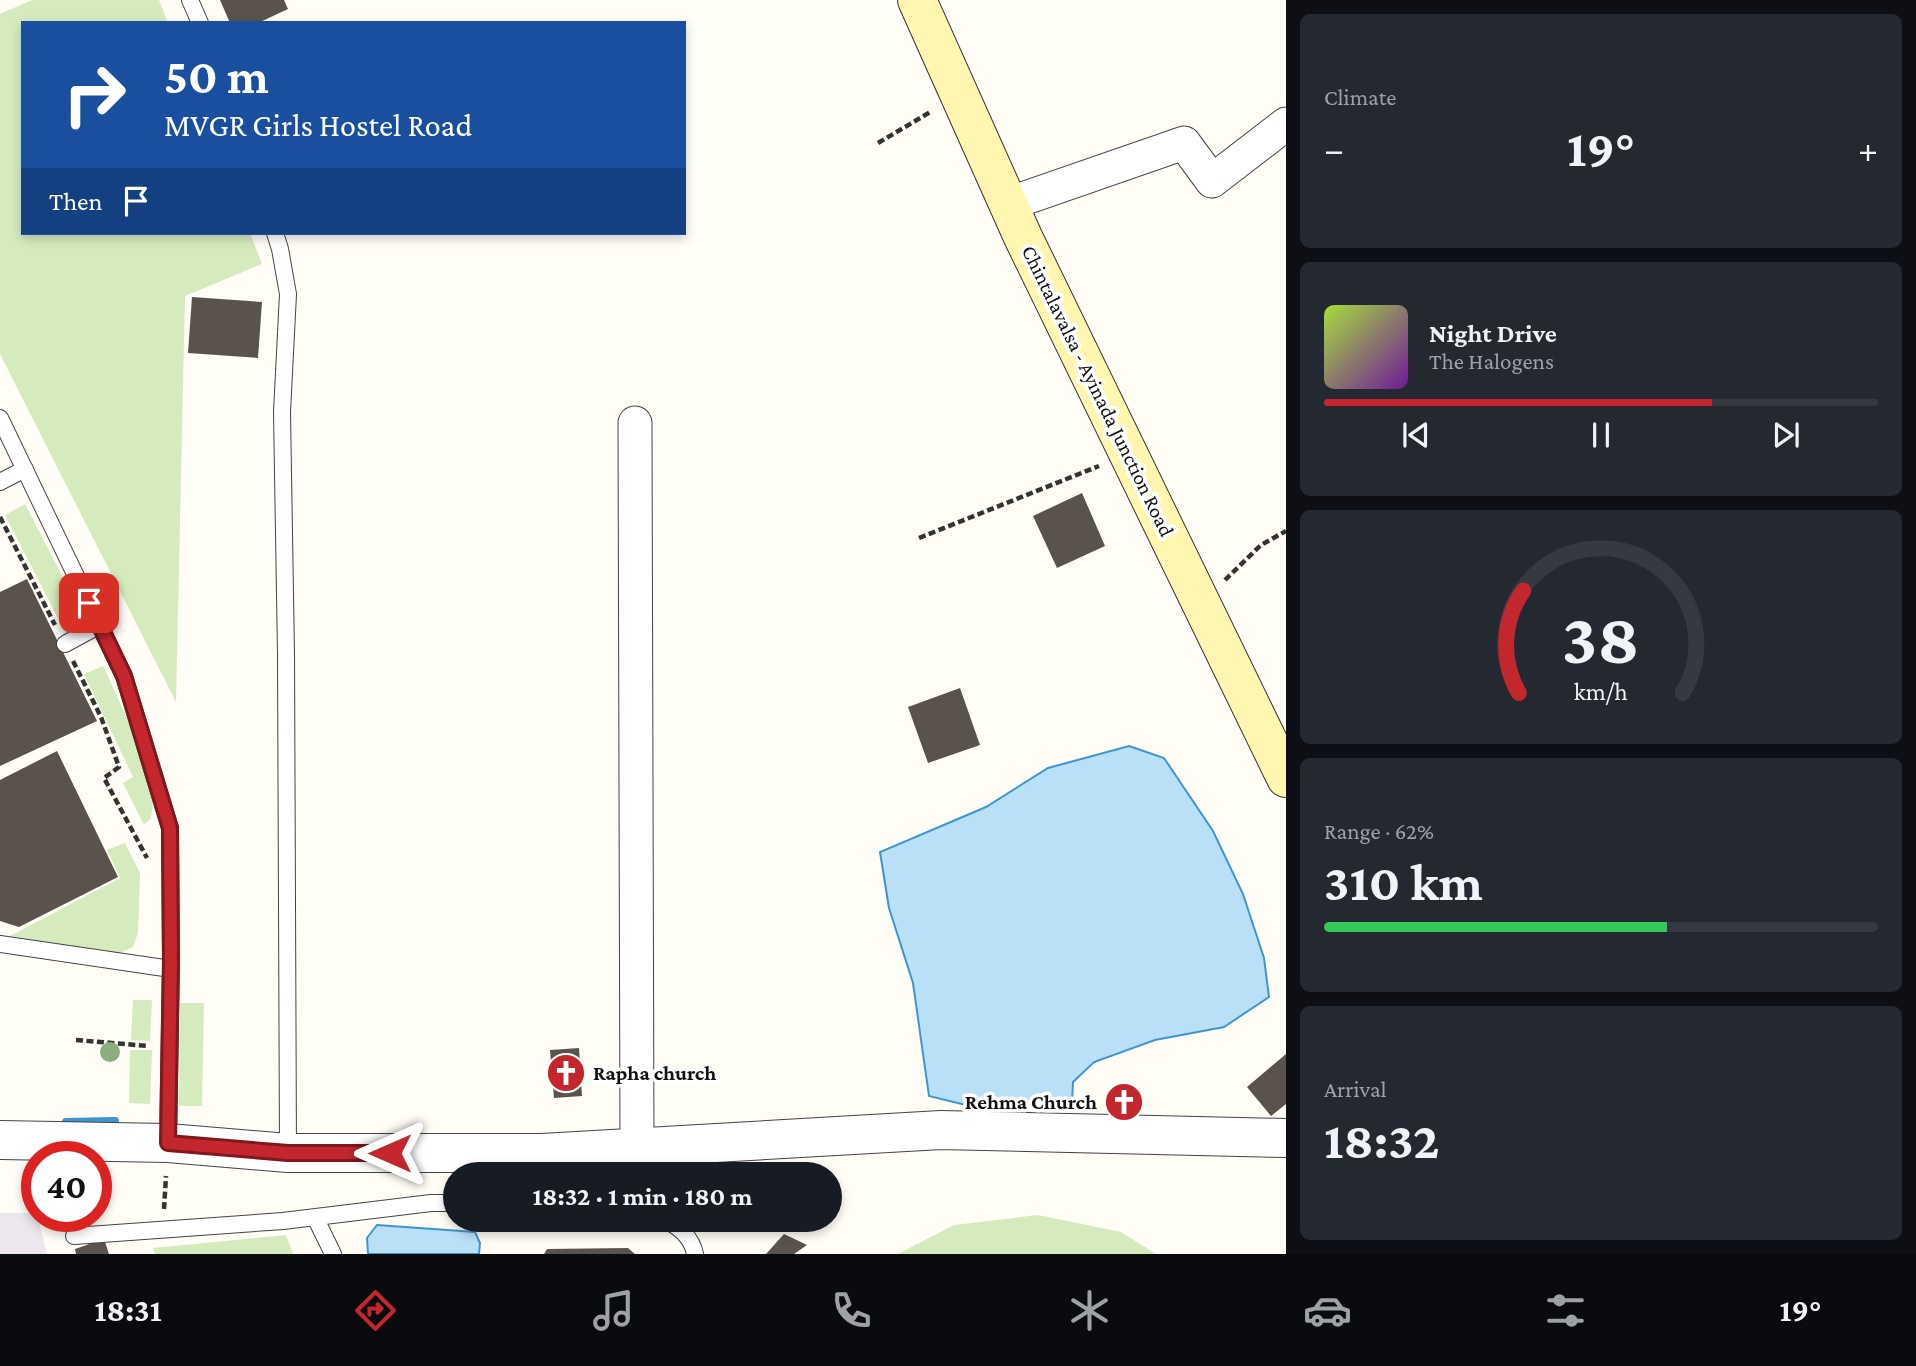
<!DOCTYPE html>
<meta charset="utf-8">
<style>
:root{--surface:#171b24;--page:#242831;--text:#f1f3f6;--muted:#9ea1a6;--line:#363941;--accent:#c4262e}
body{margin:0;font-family:"Crimson Pro",serif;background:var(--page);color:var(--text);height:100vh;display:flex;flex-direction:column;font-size:26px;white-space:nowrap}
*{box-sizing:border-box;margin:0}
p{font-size:23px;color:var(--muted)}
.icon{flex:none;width:38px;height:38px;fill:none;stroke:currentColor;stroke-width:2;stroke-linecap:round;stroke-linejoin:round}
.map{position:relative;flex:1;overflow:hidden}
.drawer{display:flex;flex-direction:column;gap:14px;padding:14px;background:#0d0f14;width:630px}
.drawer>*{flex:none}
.hud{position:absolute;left:21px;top:21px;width:665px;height:214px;border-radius:0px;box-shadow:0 4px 10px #0003;background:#1a4fa0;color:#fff;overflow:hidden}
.speed{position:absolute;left:21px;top:1141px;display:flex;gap:14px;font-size:35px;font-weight:700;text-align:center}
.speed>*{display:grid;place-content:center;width:91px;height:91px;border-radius:50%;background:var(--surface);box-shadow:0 4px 10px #0003;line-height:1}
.speed .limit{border:10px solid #d22;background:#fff;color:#111}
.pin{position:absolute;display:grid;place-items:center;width:60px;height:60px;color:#fff;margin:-30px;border-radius:14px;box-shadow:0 4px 10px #0006}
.me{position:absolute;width:77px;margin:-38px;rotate:270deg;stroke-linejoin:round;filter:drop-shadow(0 0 5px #0008)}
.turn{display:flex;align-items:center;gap:24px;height:147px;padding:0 28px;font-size:32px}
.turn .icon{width:91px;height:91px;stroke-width:2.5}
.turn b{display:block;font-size:49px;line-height:60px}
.then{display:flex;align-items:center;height:66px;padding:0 28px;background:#0003;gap:14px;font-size:26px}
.big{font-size:52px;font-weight:700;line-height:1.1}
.drawer .card{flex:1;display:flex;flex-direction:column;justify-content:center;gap:10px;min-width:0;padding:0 24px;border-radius:10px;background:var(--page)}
.drawer .dial{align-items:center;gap:0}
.dial svg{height:182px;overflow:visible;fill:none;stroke:var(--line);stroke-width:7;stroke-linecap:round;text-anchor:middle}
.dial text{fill:var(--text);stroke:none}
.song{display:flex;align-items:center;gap:21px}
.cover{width:84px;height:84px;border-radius:10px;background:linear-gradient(135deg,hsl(80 70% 55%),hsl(280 70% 35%))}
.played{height:7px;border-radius:4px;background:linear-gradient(90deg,var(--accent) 70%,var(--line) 70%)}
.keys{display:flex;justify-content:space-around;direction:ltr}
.heat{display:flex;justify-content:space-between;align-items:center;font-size:38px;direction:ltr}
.charge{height:10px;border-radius:5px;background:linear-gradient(90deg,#34c759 62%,var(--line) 0)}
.trip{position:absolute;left:443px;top:1162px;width:399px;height:70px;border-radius:35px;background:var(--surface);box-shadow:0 4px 10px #0003;font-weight:700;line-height:70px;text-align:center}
.dock{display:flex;height:112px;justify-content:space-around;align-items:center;background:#090b0e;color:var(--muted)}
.dock .icon{width:49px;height:49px}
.dock .active{color:var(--accent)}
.dock b{font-size:32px;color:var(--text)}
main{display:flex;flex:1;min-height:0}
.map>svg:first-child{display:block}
</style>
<main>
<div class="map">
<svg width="1286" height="1254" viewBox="0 0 1286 1254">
<rect width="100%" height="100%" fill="#fffdf5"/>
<path fill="#eee6ef" d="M0,1213H37L47,1254H0Z"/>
<path fill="#d5ebbd" d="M32,0H159L168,23H23V233H250L262,264L185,296L176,702L0,354V14Z
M25,504L87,624L66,634L5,515Z
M103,666L135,735L154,794L151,818L144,825L123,783L133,777L84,674Z
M125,843L140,873L138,933L133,947L118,954L10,936L120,878L107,850Z
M133,1000H152L150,1041L131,1040Z
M180,1003H204L202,1106H179Z
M130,1050H152L150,1104L129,1103Z
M1038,1215L1121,1232L1156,1254H898L954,1225Z
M286,1235L293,1254H155L153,1248Z"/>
<path fill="#b9e0f7" stroke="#3f96cf" stroke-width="2" d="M1129,746L1164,758L1213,831L1243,894L1264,958L1269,997L1224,1027L1155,1040L1094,1062L1073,1082L1072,1103L986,1110L929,1096L913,983L889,908L880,852L986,807L1048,768Z
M377,1225L475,1232L480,1243L479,1254H368L367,1238Z"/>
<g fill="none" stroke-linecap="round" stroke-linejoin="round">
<path stroke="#3f96cf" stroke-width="8" d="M66,1122L115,1121"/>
</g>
<path fill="#5a524d" d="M220,0H284L288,9L258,23H230Z
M192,297L262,302L258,358L188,353Z
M1082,493L1105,546L1057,568L1033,516Z
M27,579L97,721L0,766V592Z
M960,688L980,745L928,763L908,707Z
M57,751L118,877L19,927L0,921V780Z
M579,1048L582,1096L554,1098L550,1050Z
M1286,1054V1104L1271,1116L1247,1087Z
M1112,1088L1140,1092L1137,1115L1109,1112Z
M784,1234L807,1245L794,1254H766Z
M104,1239L109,1254H76L75,1249Z
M628,1248L635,1254H544L547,1249Z"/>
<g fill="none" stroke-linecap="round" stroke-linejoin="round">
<g stroke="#444" stroke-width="18">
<path id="service" d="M190,0L200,23
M275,233L280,249L288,294L282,412L286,654L288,1152
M0,418L124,676L170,828L171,959L168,1143
M0,482L25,469
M65,644L100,625
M0,944L171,969
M315,1217L333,1254
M662,1220C678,1224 692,1238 695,1254
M74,1236L283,1221L431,1203H455"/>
</g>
<g stroke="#444" stroke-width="35">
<path id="minor" d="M1008,204L1184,143L1212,181L1286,124
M635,423L637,1148"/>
</g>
<g stroke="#444" stroke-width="40">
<path id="tertiary" d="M0,1140L168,1143L288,1153H542L941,1130L1286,1138"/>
</g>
<g stroke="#333" stroke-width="40">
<path id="secondary" d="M917,0L1023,237L1286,778"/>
</g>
<path stroke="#333" stroke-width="4.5" stroke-dasharray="7 3.5" stroke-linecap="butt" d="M878,143L932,111
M0,517L55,625
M919,538L1099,466
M1225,580L1261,545L1286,531
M73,661L101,717L119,767L104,778L147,858
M76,1040L148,1046
M164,1209L166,1176"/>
<use href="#service" stroke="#fff" stroke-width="16"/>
<use href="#minor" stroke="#fff" stroke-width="33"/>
<use href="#tertiary" stroke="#fff" stroke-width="38"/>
<use href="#secondary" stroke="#fff6b0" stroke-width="38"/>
</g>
<circle fill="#8dad7f" cx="110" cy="1052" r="10"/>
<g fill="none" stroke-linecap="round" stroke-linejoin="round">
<g stroke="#7f191e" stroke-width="18">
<path id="route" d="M89,603L124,676L170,828L171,959L168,1143L288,1153H390"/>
</g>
<use href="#route" stroke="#c4262e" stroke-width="12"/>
</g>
<defs>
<g id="church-disc" transform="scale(2.0125)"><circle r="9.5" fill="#c4262e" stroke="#fff"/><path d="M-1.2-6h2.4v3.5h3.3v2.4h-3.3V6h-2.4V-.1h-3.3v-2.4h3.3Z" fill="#fff"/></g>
</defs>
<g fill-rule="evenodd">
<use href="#church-disc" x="566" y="1073"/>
<use href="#church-disc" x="1124" y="1102"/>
</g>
<g text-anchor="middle" stroke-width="7" stroke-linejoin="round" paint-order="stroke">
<g font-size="21" fill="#111" stroke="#fff">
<text transform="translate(1098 391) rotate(64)" y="7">Chintalavalsa - Ayinada Junction Road</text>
</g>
<g font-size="21" font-weight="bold" fill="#111" stroke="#fff" text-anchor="start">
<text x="593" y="1080">Rapha church</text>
<text x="1097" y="1109" text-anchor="end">Rehma Church</text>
</g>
</g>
</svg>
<div class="speed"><div class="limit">40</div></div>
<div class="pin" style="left:89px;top:603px;background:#d93025"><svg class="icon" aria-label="arrive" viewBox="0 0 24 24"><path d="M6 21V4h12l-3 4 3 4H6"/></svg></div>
<svg class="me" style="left:390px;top:1153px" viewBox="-20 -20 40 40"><path d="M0-17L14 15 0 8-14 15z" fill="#c4262e" stroke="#fff" stroke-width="4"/></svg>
<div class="trip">18:32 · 1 min · 180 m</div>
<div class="hud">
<div class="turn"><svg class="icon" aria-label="right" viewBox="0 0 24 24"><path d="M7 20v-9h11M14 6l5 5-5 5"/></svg><div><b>50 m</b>MVGR Girls Hostel Road</div></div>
<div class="then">Then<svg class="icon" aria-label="arrive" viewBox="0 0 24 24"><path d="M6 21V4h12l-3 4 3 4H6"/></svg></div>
</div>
</div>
<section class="drawer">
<div class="card"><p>Climate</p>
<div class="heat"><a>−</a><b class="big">19°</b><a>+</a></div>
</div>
<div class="card">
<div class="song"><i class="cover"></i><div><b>Night Drive</b><p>The Halogens</p></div></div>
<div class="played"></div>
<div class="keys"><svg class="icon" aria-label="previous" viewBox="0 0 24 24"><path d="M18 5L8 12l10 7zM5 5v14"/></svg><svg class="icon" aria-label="pause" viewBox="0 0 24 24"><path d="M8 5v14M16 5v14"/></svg><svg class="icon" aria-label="next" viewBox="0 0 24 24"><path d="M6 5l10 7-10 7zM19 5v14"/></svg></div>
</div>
<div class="card dial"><svg viewBox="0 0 100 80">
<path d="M14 69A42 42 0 1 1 86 69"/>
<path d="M14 69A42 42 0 0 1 16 24" stroke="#c4262e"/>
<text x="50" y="56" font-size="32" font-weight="700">38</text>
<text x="50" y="72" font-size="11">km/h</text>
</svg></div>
<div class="card"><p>Range · 62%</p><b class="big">310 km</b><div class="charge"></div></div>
<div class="card"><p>Arrival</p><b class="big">18:32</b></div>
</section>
</main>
<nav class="dock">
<b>18:31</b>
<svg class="icon active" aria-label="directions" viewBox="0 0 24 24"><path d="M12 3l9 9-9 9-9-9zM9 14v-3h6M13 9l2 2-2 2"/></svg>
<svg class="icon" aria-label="music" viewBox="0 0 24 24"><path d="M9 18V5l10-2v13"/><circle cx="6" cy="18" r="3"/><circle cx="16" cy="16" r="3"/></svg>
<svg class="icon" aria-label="phone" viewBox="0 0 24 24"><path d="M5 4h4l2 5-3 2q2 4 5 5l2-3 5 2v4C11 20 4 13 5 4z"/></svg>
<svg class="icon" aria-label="climate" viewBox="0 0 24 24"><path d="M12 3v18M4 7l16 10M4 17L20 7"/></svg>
<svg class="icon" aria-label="car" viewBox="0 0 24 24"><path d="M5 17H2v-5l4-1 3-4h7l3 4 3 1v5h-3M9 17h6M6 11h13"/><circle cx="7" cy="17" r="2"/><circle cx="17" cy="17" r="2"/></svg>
<svg class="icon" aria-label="filters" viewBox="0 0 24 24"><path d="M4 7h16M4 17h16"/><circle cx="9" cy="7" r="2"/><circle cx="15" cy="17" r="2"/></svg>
<b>19°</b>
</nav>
